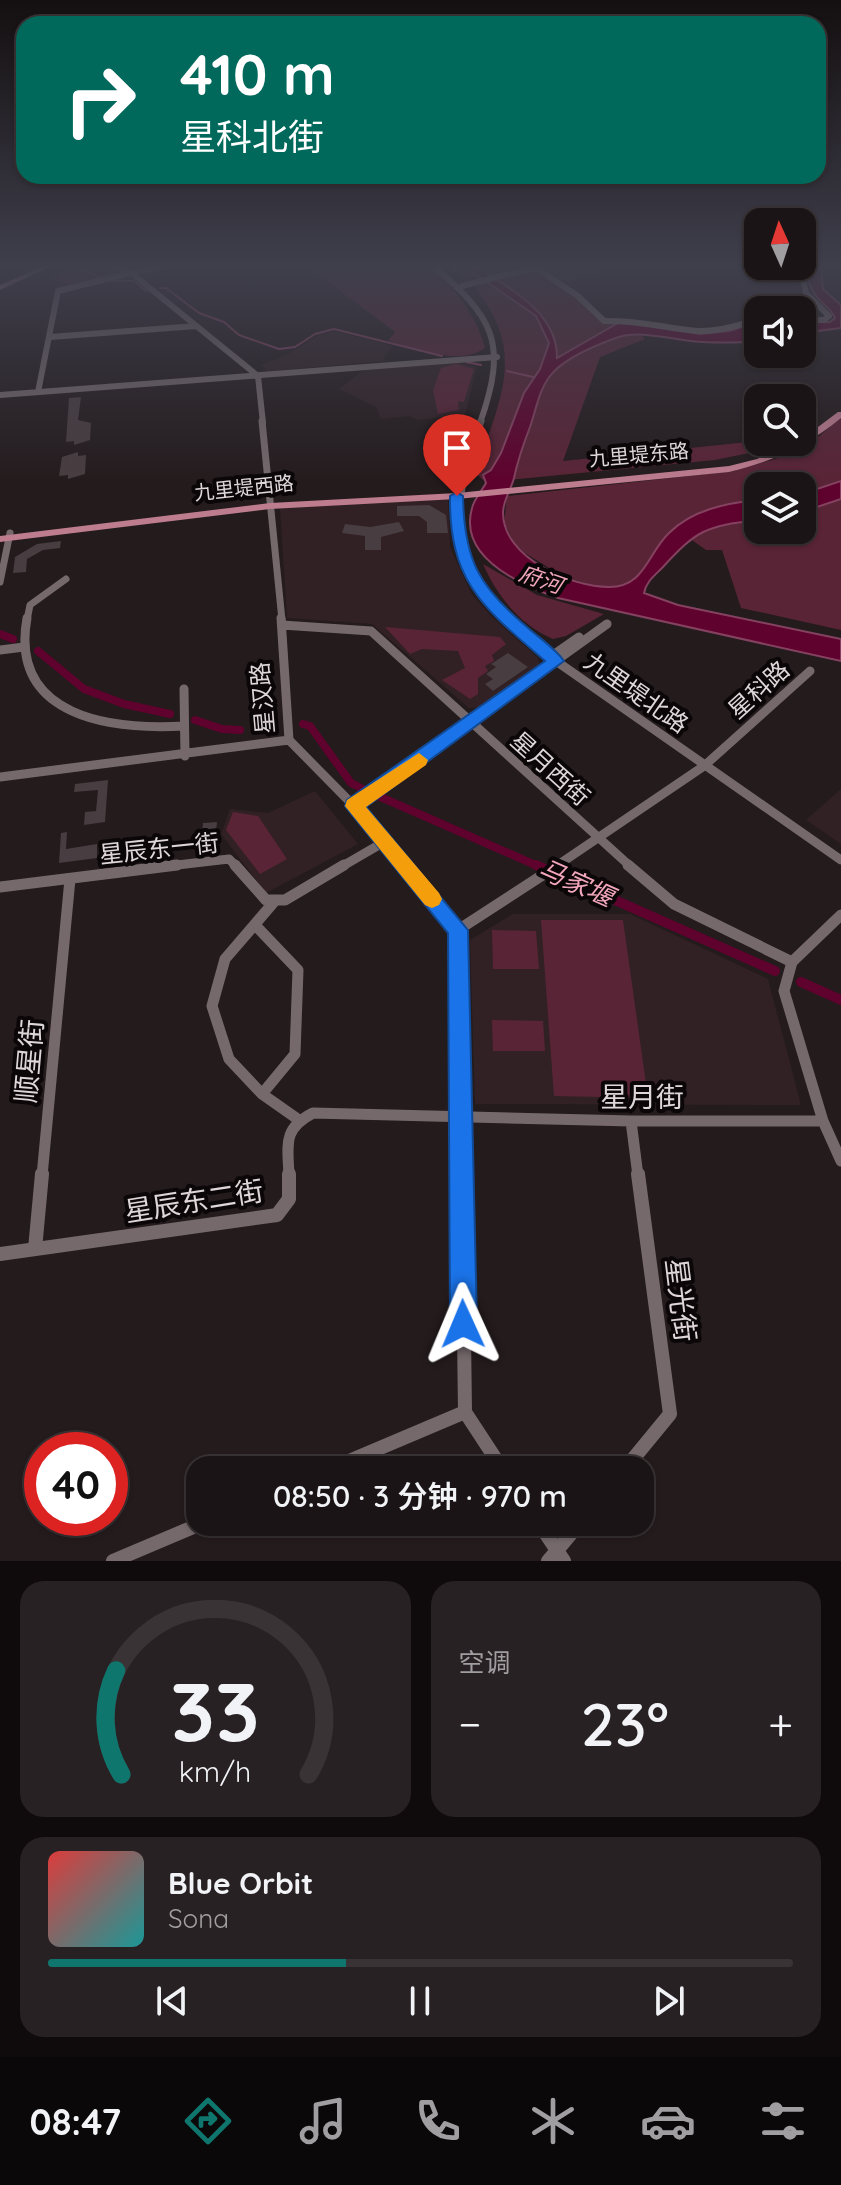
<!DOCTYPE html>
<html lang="zh">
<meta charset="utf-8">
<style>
:root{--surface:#1b1416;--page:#282123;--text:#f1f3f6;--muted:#a09ea1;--line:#393335;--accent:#0f766e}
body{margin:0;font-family:Quicksand,"Noto Sans SC",sans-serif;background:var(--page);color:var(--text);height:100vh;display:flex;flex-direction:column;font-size:30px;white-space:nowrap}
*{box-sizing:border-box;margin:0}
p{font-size:26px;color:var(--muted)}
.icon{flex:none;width:44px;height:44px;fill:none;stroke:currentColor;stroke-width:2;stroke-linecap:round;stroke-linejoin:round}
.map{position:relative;height:1561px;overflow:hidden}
.drawer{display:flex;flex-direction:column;gap:20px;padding:20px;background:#0f0b0c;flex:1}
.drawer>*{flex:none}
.guide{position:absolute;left:16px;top:16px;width:810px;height:168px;border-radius:24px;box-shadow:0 2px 6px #0004,0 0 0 2px var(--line);background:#00695c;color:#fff;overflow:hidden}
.needle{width:52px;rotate:357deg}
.tools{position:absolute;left:744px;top:208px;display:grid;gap:16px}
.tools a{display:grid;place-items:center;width:72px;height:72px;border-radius:16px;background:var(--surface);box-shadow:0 2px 6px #0004,0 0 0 2px var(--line);font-size:40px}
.speed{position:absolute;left:24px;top:1432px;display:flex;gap:16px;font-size:40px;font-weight:700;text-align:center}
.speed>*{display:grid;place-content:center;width:104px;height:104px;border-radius:50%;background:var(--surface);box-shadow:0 2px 6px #0004,0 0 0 2px var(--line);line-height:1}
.speed .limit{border:12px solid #d22;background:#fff;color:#111}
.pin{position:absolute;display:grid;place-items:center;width:68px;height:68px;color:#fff;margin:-82px -34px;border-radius:50% 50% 50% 0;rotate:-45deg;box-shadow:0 0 8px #0007}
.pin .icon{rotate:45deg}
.me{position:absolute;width:88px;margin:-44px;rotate:359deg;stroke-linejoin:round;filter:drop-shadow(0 0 6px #0008)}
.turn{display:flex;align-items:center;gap:28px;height:168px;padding:0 32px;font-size:36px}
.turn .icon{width:104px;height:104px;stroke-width:2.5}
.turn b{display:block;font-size:56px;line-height:68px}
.big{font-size:60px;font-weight:600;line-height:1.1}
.drawer .card{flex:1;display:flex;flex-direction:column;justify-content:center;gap:12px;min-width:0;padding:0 28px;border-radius:24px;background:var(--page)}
.drawer .dial{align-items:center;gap:0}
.dial svg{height:208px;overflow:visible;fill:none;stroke:var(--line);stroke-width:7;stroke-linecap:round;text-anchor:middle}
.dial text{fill:var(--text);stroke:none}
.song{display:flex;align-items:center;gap:24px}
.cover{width:96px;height:96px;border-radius:12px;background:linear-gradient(135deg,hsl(0 70% 55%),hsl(180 70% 35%))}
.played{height:8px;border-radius:4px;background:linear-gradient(90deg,var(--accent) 40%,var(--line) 40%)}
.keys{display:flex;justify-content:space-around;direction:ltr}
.heat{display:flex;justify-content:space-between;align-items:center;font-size:44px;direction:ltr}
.drawer .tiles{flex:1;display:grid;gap:20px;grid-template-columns:1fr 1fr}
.card:last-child{grid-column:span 2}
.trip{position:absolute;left:186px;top:1456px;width:468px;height:80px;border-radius:24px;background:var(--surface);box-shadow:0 2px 6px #0004,0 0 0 2px var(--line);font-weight:600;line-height:80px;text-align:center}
.dock{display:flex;height:128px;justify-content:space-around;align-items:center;background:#0b0809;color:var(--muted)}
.dock .icon{width:56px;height:56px}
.dock .current{color:var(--accent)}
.dock b{font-size:36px;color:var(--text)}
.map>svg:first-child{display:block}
</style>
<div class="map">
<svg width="841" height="1561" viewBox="0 0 841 1561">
<rect width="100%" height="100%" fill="#241b1d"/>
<path fill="#312125" d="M552,264H582L599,275L563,283L541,268Z
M334,331L392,346L382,361L268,371L261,365L283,357L319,335Z
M460,362L477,367L465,415L417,420L409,416L381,419L376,407L339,389L364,370Z
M448,499L450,547L471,593L492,617L538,658L540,666L486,707L469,708L372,624L287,618L280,507Z
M841,789V844L806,820Z
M315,791L358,844L266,893L221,834L230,809L268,813Z
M513,914H630L768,979L801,1105L475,1104L470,940Z"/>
<path fill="#592436" d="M83,264H103L116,269L112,275L67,285L52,278Z
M304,264C340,264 383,259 417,264C445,268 480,321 485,348C458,367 418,348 388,341L395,332Z
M444,264H531L464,280Z
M535,271L577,297L598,320L635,329L645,339L600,357L563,461L758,441L779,442L759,451L715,460L486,482L476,474C497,403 529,354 476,290L481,283Z
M456,364L474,369L464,402L458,401L459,410L438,414L433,390L441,368Z
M841,417V481L802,494V486H758V500L745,501L654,553L642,575L631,583L614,587H599L562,576L525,553L515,544L504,523L507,496L734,471L788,455L809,445Z
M841,499V630L741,608L722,550H706L689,538L714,527L758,520V530H802V512Z
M483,564L537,595L604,614L566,636L553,639C520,625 497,596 483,564Z
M385,627L500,637L506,644L492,655L494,661L485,666L488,671L478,678V694L470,699L442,680L465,668L458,651L422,649L410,654Z
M233,812L258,816L287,859L260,874L226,830Z
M541,920H623L648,1098L554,1096Z
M492,930L536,931L539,969H493Z
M492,1020L543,1021L545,1051H493Z"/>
<path fill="#5f022d" stroke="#854260" stroke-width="2" d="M461,264H473C507,287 558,312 557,358L618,323L636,322L700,334L729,331L758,322V342C740,342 721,343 703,342C675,341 640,328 613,339C594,346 563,359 550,376C539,390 536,410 530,427C523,445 518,459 514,478C511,490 503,500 503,513C503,558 572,587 609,587C645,587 647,554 669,533C692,510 726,503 758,500V520C705,526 697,530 662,568C654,576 646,582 644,593L678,605L841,639V661L558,598C521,585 455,557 473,505C476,497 482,490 486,483L483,475L491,470L501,453L524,393L540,369L549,343L536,316Z
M802,264H817L821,268L823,289L841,305V328L802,333V322H830L835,318C831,308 820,303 814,293C808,285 808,273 802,264Z
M841,481V499L802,512V494Z"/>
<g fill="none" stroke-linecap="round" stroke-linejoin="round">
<path stroke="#854260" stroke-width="2" d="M78,269L98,276
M110,281H134L146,291
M160,288H166L199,313L224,322L239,335L279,349L295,347L315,334L334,329L442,356
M466,362L481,365
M507,371L533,377"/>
<path stroke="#5f022d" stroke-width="8" d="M0,634L13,639
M38,651L84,689L124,704L170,714
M195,720L222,729L240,730
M303,724L310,726L351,783L365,790
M376,795L540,867"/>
<path stroke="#5f022d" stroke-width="10" d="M536,865L775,971
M801,982L841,1000"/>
</g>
<path fill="#483d40" d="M81,397L78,420L91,423L90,440L74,445V441L66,442L69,398Z
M78,452V456L86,455L85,474L68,479V475L59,476L62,457Z
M429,505L446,515L448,533H427V522L419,516H397V506Z
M399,522L404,531L381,537V550H365V536L342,533L345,524L370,527Z
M61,541L60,548L43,550L27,559L26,572L13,573L15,557L37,544Z
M508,653L528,667L493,691L485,684L493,679L486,674L496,667L491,664Z
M108,780L105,822L84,825L85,812L96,811L98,790L74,792L75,784Z
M217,822L214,853L200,854L203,823Z
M67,832L66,849L97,844V858L59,863L61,833Z"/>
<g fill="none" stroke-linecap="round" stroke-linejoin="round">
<path stroke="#75696c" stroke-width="6" d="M110,264L130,272L258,376
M431,264C493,317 509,341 480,423
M800,266L806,293L829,316L824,320H802
M536,268L578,296L604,321C639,320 664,328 697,331C717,332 738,325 758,320
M462,286L548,264
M50,337L196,326
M258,376L263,423
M38,392L58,291L167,264
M0,395L497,357"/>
<path stroke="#75696c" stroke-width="7" d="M262,421L282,620
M481,421C454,498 441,559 507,620
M0,582L10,533
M27,620L30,605L66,579"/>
<path stroke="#75696c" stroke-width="9" d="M27,618C9,718 112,730 184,726
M281,618L289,740L354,806L405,867
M505,618L556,661L841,860
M282,625L371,631L631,867
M0,650L24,647
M556,661V653L579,637
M184,689L185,756
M0,777L289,740
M354,806L607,624
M160,867L229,859L237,867
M341,867L384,842
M555,867L704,766L810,671"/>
<path stroke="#75696c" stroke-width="11" d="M235,865L266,900H285L344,865
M404,865L458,930L462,1176
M628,865L674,904L792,962
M0,887L177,865
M274,902L225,959L212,1006L229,1059L262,1094L299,1120
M841,915L792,962L784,991L823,1121L841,1161
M256,926L298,970L295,1054L262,1094
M458,930L558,865
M631,1121L638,1176
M42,1176L70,879
M289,1176C288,1145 282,1129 313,1113L631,1121H823"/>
<path stroke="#75696c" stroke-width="14" d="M462,1174L465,1412L503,1470
M35,1249L42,1174
M0,1254L277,1215L289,1199V1174
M328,1470L465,1412
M624,1470L670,1414L638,1174
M538,1522L564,1561
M113,1561L205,1522
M548,1561L581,1522"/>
<path fill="#be7c8f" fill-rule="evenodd" d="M48,264H56L0,290V285Z
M833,264H841V269Z
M838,412H841V418C807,446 772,462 729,472L457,499L270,509L0,542V536L270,503L457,493L729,466L757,459L797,442H802V439Z"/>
</g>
<linearGradient id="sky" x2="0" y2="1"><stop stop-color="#140f10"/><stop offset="0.55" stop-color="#3f3f4c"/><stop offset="1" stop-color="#3f3f4c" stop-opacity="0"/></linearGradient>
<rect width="841" height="482" fill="url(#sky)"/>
<path fill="#1a73e8" stroke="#114b97" stroke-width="2" d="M457,492L463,496C464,560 479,587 527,627C539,638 555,648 564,661L366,807L468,930L477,1324L473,1333L463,1337L454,1333L450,1324L448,933L345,806L347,800L545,661C484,608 449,583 450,496Z"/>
<path fill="#f59e0b" d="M419,753L428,760L426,765L366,807L439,893L442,899L439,905L432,908L425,905L345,806L347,800Z"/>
<g text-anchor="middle" stroke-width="8" stroke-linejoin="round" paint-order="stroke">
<g font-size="20" fill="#ded6d8" stroke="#0b0708">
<text transform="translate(639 455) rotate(-5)" y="7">九里堤东路</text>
<text transform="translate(244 488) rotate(-6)" y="7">九里堤西路</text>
</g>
<g font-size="22" font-style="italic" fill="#f2a6bb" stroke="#0b0708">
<text transform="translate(541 579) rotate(19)" y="8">府河</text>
</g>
<g font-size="24" fill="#ded6d8" stroke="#0b0708">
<text transform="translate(759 690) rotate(-42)" y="8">星科路</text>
<text transform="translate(636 693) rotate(35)" y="8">九里堤北路</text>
<text transform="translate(263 698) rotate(-95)" y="8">星汉路</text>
<text transform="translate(550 769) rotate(42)" y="8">星月西街</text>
<text transform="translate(159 849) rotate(-6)" y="8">星辰东一街</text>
</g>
<g font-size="26" font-style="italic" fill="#f2a6bb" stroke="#0b0708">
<text transform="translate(576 883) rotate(24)" y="9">马家堰</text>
</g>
<g font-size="28" fill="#ded6d8" stroke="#0b0708">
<text transform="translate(29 1061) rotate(-85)" y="10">顺星街</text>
<text x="642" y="1107">星月街</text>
<text transform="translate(194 1201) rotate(-9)" y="10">星辰东二街</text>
<text transform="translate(681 1300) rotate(83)" y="10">星光街</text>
</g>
</g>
</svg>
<div class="tools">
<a><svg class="needle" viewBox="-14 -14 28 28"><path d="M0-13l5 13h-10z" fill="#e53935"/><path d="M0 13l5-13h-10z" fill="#a09ea1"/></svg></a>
<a><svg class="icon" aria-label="sound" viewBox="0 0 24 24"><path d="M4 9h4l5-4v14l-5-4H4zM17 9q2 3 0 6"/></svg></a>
<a><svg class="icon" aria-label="search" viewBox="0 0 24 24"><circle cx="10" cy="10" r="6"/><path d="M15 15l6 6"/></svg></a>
<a><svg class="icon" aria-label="layers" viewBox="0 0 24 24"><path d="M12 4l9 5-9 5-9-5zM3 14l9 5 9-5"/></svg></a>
</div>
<div class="speed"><div class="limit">40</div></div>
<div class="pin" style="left:457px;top:496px;background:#d93025"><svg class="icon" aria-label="arrive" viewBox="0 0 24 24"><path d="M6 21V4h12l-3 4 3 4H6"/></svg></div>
<svg class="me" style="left:463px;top:1324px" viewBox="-20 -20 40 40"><path d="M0-17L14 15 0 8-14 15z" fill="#1a73e8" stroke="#fff" stroke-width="4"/></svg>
<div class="trip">08:50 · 3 分钟 · 970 m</div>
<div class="guide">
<div class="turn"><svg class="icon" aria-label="right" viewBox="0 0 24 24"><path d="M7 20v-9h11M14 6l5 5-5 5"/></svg><div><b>410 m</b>星科北街</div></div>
</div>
</div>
<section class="drawer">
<div class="tiles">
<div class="card dial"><svg viewBox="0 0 100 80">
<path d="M14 69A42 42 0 1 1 86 69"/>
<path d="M14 69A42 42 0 0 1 12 29" stroke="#0f766e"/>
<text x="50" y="56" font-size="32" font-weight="700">33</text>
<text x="50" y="72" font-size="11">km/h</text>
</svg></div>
<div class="card"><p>空调</p>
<div class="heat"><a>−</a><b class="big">23°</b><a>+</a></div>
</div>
<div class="card">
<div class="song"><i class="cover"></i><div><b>Blue Orbit</b><p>Sona</p></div></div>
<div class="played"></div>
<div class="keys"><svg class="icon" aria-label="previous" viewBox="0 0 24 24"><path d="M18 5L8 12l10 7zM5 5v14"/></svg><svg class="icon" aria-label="pause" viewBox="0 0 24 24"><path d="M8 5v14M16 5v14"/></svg><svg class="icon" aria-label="next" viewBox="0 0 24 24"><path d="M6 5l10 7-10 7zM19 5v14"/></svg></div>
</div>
</div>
</section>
<nav class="dock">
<b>08:47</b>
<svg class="icon current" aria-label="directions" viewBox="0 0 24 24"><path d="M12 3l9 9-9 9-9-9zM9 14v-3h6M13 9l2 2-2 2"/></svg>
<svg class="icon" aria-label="music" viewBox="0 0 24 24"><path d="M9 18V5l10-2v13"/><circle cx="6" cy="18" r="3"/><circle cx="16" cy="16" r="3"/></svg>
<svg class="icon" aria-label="phone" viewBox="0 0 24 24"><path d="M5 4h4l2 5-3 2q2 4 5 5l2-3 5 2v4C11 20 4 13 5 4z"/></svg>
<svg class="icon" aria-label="climate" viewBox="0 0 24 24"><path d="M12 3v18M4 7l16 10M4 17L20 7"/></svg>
<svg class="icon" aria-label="car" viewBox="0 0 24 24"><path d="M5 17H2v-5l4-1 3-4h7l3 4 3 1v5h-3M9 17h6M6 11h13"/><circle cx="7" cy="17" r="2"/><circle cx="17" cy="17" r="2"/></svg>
<svg class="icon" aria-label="filters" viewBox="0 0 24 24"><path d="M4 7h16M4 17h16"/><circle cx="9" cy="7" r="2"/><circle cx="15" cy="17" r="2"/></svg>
</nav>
